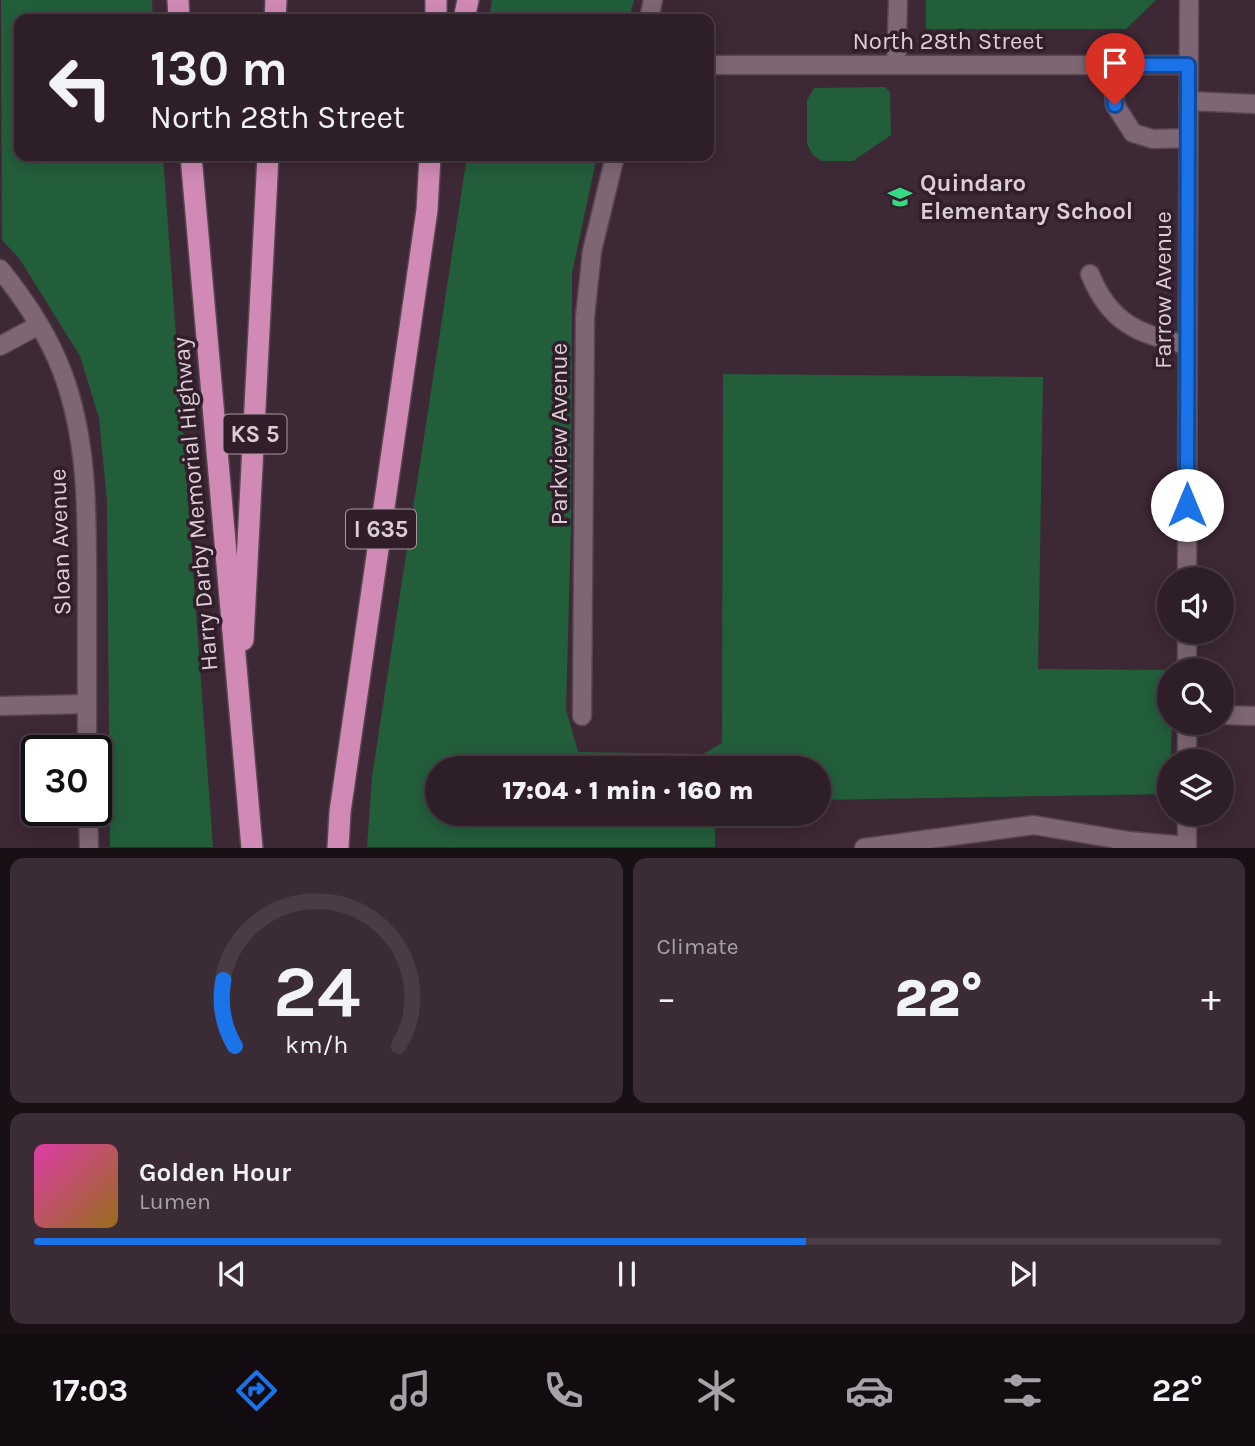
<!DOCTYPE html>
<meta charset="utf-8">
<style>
:root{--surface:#2e1e28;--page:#3a2b34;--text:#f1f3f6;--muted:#a7a2a8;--line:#493c45;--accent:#1a73e8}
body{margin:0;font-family:Karla,sans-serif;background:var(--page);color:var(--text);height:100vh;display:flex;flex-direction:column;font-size:26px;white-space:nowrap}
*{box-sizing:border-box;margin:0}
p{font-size:23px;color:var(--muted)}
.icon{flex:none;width:38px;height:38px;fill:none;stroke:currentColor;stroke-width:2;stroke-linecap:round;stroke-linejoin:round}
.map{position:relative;height:848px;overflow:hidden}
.sheet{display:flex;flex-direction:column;gap:10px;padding:10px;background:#191016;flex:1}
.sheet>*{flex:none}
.hud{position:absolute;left:14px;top:14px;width:700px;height:147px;border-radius:14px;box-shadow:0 4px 18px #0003,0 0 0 2px var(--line);background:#2e1e28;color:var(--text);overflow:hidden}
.buttons{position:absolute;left:1157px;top:567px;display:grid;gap:14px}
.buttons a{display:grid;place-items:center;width:77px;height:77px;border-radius:50%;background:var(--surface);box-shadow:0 4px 18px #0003,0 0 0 2px var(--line);font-size:35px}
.speed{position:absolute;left:21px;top:735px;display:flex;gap:14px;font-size:35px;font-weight:700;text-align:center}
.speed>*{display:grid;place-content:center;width:91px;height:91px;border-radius:50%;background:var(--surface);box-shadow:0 4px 18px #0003,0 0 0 2px var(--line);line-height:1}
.speed .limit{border:4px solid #111;border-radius:10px;background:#fff;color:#111}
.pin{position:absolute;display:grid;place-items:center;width:60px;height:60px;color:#fff;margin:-72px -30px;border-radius:50% 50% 50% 0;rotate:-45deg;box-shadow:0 0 7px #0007}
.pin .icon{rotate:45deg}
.me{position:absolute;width:77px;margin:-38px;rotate:0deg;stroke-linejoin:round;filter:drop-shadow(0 0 5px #0008)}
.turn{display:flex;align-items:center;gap:24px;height:147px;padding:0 21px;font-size:32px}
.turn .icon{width:91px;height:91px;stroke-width:2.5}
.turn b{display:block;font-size:49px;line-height:60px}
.big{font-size:52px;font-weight:800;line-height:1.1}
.sheet .widget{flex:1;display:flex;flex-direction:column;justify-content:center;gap:10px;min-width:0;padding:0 24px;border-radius:14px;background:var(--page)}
.sheet .dial{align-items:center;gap:0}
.dial svg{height:182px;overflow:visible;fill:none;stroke:var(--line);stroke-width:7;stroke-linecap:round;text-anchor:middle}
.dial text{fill:var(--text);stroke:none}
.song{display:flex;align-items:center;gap:21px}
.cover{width:84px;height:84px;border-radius:10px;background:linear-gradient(135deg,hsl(320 70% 55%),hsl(40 70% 35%))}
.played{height:7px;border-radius:4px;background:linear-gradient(90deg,var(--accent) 65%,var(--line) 65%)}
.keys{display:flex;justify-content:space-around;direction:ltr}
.heat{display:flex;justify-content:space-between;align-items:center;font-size:38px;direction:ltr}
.sheet .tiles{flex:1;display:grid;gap:10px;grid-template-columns:1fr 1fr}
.widget:last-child{grid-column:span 2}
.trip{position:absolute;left:425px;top:756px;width:406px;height:70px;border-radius:35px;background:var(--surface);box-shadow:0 4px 18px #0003,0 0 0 2px var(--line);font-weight:800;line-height:70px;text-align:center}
.tabs{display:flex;height:112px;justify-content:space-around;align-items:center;background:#120c10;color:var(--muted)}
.tabs .icon{width:49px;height:49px}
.tabs .active{color:var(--accent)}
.tabs b{font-size:32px;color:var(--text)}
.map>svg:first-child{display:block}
</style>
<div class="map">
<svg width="1255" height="848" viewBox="0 0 1255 848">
<rect width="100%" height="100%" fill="#3d2835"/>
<path fill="#235e3b" d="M1,0H152L153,19H19V156H163L213,847H110L107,501L99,418L80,356L19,258L2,240Z
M492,0H634L629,19H489Z
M926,0H1156L1126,29H926Z
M885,87L890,92L891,135L853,161H822L813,155L807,144V100L814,88Z
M467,156H597L572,273L571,526L566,709L578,752L703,754L722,743L723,374L1043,377L1038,669L1173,670H1169V723H1172L1169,794L819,800V768H438V814H715V847H367L372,777Z"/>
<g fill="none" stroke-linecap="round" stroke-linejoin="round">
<g stroke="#574650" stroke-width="21">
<path id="minor" d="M649,19L653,0
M709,65H1188
M896,65L898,0
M1112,65L1115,105L1133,133L1153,139L1188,138
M1188,101L1255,104
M0,269C26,301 49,336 63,374C88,442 87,514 87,585C87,640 87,696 87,751
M1090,274C1110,324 1139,334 1187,345
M0,346L39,325
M1187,579L1189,0
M1187,670V632
M0,706L87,704
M1222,715L1255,716
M582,716L585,317L592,251L615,156
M1187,723V761
M88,810L89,848
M1187,814V848
M1121,844L1129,841L1187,846
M864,848L1034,825L1129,841"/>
</g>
<g stroke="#574650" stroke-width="24">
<path id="highway" d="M178,0L179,19
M275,19L276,0
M436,19V0
M464,19L468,0
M191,156L252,848
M243,640L268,156
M338,848L340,812L427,210L430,156"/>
</g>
<use href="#minor" stroke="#7e6675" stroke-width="18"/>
<use href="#highway" stroke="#d18ab6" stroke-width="21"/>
</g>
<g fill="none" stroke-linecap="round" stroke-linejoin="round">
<g stroke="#114b97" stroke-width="18">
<path id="route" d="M1115,105L1112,65H1188L1187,505"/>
</g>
<use href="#route" stroke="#1a73e8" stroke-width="12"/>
</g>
<defs>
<g id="school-bare" transform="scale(1.89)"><path d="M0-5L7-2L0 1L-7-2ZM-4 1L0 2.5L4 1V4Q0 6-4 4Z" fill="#36d881" stroke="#321e2b" stroke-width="2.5" paint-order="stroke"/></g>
</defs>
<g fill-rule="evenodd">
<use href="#school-bare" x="900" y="197"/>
</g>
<g text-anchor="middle" stroke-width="7" stroke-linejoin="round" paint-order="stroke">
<g fill="#321e2b" stroke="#a899a2" stroke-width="2">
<rect x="223.5" y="414.5" width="63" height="39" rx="5"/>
<rect x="346" y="509.5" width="70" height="39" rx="5"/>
</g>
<g font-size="23" font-weight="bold" fill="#dbced5">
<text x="255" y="442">KS 5</text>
<text x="381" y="537">I 635</text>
</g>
<g font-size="24" fill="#dbced5" stroke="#321e2b">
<text x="948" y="49">North 28th Street</text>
<text transform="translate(1163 290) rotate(-90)" y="8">Farrow Avenue</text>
<text transform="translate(559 434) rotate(-90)" y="8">Parkview Avenue</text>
<text transform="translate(195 504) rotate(-95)" y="8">Harry Darby Memorial Highway</text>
<text transform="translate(60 542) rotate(-92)" y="8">Sloan Avenue</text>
</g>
<g font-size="24" font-weight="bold" fill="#dbced5" stroke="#321e2b" text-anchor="start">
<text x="920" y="191">Quindaro<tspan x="920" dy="28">Elementary School</tspan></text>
</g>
</g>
</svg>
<div class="buttons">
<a><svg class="icon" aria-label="sound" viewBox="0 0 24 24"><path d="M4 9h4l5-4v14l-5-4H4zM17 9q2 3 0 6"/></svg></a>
<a><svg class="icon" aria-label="search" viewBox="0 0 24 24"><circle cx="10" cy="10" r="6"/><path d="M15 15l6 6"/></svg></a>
<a><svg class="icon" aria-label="layers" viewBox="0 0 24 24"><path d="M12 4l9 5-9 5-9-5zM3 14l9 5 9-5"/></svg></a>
</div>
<div class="speed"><div class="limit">30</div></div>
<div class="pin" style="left:1115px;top:105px;background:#d93025"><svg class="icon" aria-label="arrive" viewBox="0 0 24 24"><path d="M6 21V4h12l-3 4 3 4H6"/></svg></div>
<svg class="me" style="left:1187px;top:505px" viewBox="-20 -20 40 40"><circle r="19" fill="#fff"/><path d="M0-13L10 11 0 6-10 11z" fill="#1a73e8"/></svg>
<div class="trip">17:04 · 1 min · 160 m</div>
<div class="hud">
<div class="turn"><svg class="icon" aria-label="left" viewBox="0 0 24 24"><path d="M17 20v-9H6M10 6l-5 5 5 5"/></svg><div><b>130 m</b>North 28th Street</div></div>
</div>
</div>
<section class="sheet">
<div class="tiles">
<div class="widget dial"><svg viewBox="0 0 100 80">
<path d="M14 69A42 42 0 1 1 86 69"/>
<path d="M14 69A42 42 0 0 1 9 40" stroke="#1a73e8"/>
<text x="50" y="56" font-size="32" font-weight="700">24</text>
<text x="50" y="72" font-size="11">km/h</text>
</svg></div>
<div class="widget"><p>Climate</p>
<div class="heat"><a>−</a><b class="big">22°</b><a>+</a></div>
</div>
<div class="widget">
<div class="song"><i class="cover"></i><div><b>Golden Hour</b><p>Lumen</p></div></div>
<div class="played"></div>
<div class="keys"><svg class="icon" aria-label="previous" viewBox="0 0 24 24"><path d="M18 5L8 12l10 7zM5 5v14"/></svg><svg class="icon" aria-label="pause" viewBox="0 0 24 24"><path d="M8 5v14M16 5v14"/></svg><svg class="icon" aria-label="next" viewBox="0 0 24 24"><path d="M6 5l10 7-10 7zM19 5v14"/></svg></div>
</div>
</div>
</section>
<nav class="tabs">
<b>17:03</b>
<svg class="icon active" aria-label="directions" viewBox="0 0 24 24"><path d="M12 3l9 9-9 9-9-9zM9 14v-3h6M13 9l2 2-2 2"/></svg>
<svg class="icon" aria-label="music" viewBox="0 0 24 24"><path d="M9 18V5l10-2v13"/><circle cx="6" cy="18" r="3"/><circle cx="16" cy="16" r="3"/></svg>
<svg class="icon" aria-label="phone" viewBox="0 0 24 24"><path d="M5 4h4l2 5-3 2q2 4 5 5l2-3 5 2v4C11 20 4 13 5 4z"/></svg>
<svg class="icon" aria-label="climate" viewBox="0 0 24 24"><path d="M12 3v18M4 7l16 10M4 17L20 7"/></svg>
<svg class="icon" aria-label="car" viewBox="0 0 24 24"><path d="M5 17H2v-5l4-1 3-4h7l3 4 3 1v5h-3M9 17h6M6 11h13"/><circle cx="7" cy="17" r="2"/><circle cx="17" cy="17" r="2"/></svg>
<svg class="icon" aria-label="filters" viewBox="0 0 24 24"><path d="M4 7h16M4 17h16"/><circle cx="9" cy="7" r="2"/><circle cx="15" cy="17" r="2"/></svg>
<b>22°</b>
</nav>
